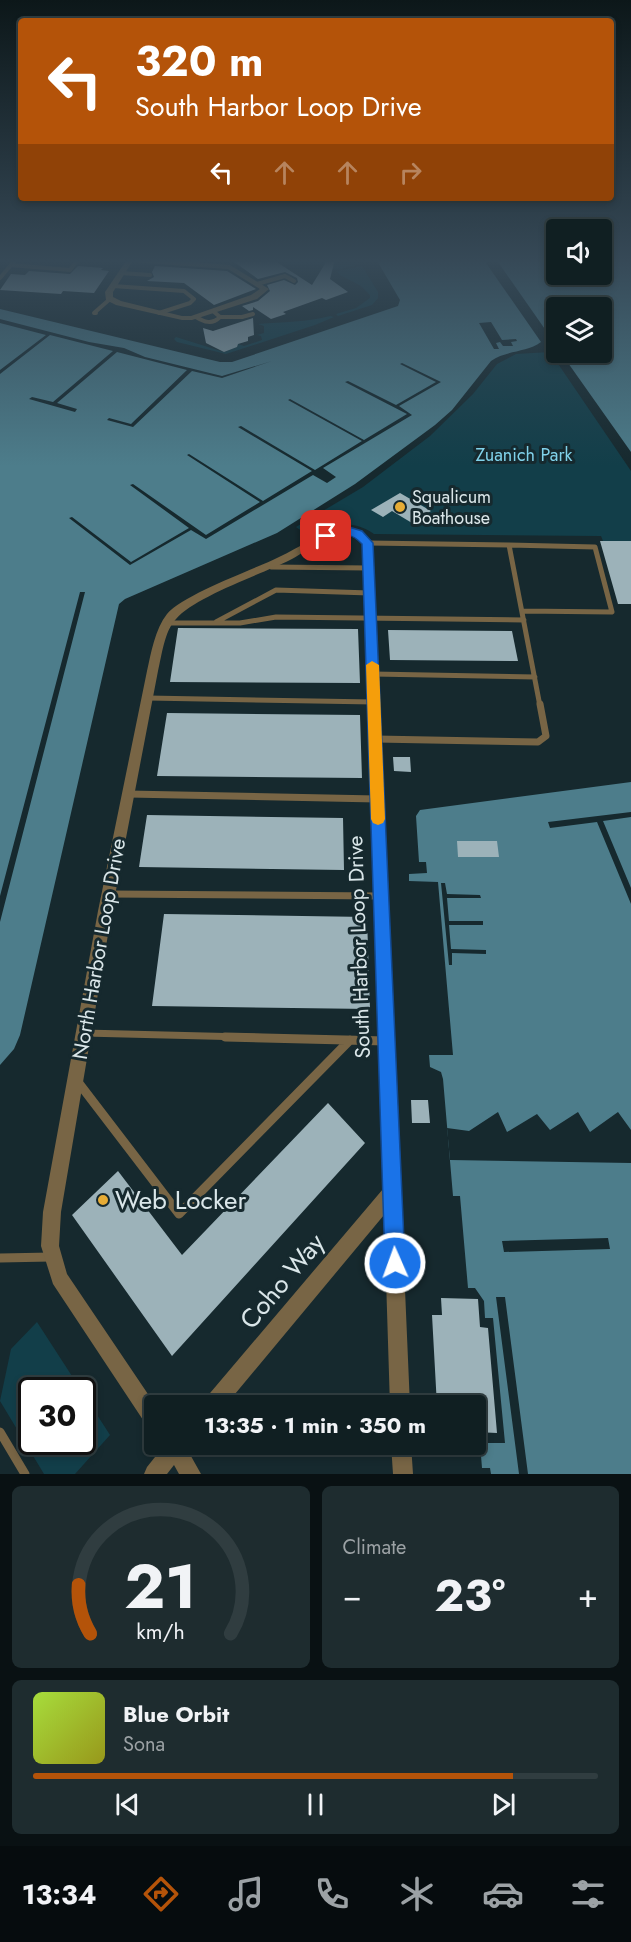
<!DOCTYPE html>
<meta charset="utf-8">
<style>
:root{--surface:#101f22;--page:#1e2c2f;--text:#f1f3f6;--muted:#9ca2a5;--line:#303d40;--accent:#b45309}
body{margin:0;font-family:Jost,sans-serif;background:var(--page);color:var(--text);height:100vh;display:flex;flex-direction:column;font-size:22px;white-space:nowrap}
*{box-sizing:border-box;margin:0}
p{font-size:20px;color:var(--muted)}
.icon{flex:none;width:33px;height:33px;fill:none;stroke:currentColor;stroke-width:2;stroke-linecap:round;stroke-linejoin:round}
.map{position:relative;height:1474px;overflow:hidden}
.details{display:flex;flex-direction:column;gap:12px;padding:12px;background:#091113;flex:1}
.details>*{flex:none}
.guide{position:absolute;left:18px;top:18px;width:596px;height:183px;border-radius:6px;box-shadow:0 3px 9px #0003,0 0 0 2px var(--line);background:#b45309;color:#fff;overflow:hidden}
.controls{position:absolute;left:546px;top:219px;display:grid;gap:12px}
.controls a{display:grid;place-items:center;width:66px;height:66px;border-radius:6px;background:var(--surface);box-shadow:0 3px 9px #0003,0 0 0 2px var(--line);font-size:30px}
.speed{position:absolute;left:18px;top:1377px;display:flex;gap:12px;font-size:30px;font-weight:700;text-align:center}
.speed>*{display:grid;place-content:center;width:78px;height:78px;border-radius:50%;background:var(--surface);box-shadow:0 3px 9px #0003,0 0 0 2px var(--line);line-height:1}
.speed .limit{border:3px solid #111;border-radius:9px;background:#fff;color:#111}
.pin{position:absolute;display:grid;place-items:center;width:51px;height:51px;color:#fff;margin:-26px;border-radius:12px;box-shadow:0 3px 9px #0006}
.me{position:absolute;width:66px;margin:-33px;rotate:358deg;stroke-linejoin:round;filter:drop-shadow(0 0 4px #0008)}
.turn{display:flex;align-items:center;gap:21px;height:126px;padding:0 18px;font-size:27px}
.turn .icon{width:78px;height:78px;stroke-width:2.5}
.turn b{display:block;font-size:42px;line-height:51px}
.lanes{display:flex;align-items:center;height:57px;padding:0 18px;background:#0003;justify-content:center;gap:30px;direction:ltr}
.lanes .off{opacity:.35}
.big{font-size:45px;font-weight:700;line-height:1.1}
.details .widget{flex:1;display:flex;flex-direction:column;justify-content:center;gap:9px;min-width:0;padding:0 21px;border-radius:9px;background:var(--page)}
.details .dial{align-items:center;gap:0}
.dial svg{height:156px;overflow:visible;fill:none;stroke:var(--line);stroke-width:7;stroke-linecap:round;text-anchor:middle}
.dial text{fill:var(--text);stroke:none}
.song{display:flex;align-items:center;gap:18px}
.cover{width:72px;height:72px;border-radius:9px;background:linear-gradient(135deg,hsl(80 70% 55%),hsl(60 70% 35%))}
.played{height:6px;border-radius:3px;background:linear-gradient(90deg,var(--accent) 85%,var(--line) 85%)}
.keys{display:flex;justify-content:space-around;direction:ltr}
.heat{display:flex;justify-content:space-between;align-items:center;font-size:33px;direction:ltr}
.details .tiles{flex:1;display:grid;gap:12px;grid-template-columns:1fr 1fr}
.widget:last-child{grid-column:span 2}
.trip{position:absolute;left:144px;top:1395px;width:342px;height:60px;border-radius:6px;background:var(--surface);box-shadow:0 3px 9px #0003,0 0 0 2px var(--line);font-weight:700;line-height:60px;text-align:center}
.dock{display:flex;height:96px;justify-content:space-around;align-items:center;background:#060c0e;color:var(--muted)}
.dock .icon{width:42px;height:42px}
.dock .on{color:var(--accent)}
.dock b{font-size:27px;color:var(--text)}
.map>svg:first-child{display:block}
</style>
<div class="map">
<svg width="631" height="1474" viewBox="0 0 631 1474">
<rect width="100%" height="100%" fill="#16292e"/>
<path fill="#123e49" d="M280,259H356L361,264L337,270L312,263L289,265Z
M362,266L378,292V298L372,305L338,316L336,314L356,308L370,298V295L361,286L340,275L337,271Z
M330,316L334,317L315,325L226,354L177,342L174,339L176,337L224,352L237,347L238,344L244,346L262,340L261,336L257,335L264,333V326L258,324C283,322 307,322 330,316Z
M550,352L631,471V541H603L601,536L374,534C335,508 324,548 296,527L363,487L430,436L473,394L497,364L516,354Z
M37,1322L81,1390H32V1442H82L83,1393L110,1435L75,1474H44L0,1401L11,1349Z"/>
<path fill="#4d7d8b" d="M376,259H490L486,263L541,342C526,353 506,350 491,361L452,410L435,425L355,484L277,533L125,599L119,604L20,1035L14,1049L0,1065V309L220,362H232L398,306L400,300Z
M493,259H556V274H602V259H631V452L561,353L602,352V308H556V345L498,262Z
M631,782V1474H491L490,1468H482L480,1443H505L493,1318H485L484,1301L475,1288H468L460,1196H453L443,1079L441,1072L430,1067L429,1055H453L438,882L409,881V874L427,873L426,862H419L416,816L420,810Z"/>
<path fill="#16292e" d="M0,319L89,342L124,348L145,357L222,376L272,361L222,378L192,371L133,427L107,420L109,418L131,424L187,370L117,352L57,403L77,409L75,412L29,399L32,397L53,402L113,351L50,335L0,374V370L46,335L0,323Z
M491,322L502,340L516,339L517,341L511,342L513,346H503L500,342L496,343L499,349H494L479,323Z
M402,363L441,382L399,406L412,415L323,468L336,477L327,483L313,475L206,539L191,530L130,565L69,518L72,517L131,562L189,528L130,485L133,484L206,535L260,502L187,455L189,454L263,501L312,471L238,427L241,426L315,470L362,441L288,400L290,399L364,440L407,414L345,382L348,381L396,405L436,382L400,364Z
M80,592H85L0,922V896Z
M631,812V817L603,821L631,888V904L597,822L550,828L548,822Z
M441,883H445L447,894L480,895L481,898H447L449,921H483V925H449L451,949L486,950V954L452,953V965H449Z
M498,1112L507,1132L537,1114L550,1130L578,1112L590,1132L618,1112L631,1130V1163L450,1160L447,1128L469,1131Z
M608,1238L610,1249L504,1252L502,1241Z
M496,1297H505L528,1474H519Z"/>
<path fill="#9cb2b9" d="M230,259H272L312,285L328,259H335L330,279L348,292L326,300L322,298L283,312L286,314L271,319L253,307V310L249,311L242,306L258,301L270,291L267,285L284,280L295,285L298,282L297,278L285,272L258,279Z
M78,266L103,268L101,270L109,271L94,293L63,291L61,294L0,290L11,274L25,275L29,271L70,274Z
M155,266L227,271L256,289L214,305L184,283L147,281L154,277L152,272Z
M253,318L254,335L248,337V341L238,344L237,347L224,352L206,343L203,328L213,331Z
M400,493L431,511L412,523L392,511L383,517L371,510Z
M600,541H631V604H618Z
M178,628L358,629L360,683L170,682Z
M388,630L512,631L518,661L390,660Z
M167,713L360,715L362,778L157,776Z
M393,757H410L411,772L394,771Z
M147,815L343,818L344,870L139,867Z
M457,841H497L499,857H458Z
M164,914L367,917L370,1009L152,1006Z
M411,1100H428L430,1123H412Z
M328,1103L365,1143L172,1356L72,1215L118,1171L182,1255Z
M441,1298L478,1299L480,1327L488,1328L497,1433L476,1432V1406H437L432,1315H442Z"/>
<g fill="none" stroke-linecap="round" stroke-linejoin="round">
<path stroke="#786545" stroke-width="4" d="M11,265L70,270L78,259
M121,273L150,275
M0,278L16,259
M257,284L285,276L294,281
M113,286L184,291L194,299L190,303L159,313
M96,313H94L110,299
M196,317C204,322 212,325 220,317L213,311
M220,317H242L253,314"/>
<path stroke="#786545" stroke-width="5" d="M368,543L509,545L540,706
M509,545L595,547L612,612L522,611
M271,567L369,568
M216,622L276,590L370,593
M168,623H240L276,617L524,620
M373,674L535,677
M148,698L374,702"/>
<path stroke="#786545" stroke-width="7" d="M376,739L538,742L546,736L540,704
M128,794L377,799
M109,894L380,896
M84,1033L281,1038"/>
<path stroke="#786545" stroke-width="9" d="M225,1037L386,1041
M78,1082L179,1214L350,1040
M0,1258L51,1257
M0,1432L25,1474"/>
<path fill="#786545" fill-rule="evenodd" d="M125,259H158L230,265L269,289L257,299L192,320H182L116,305L106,300L105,292L126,261ZM132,262L228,269L260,289L251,295L191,316H182L121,301L113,297V292Z
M342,528C356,529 364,533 373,543L410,1406H390L384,1215L225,1406H203L205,1399L383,1189L363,544C357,538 352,534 343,535C324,536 306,552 290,560C262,574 194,597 176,619C164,632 162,655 158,671L112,911L61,1212L59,1246L67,1274L156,1406H154V1429L147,1426L53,1284L41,1246L43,1212L98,911L147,671C151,653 155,629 167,614C184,594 253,570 279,557C300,547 319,534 342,528Z
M162,1444H189L187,1449L201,1474H179L174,1465L167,1474H144L147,1467L163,1447Z
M391,1444H411L413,1474H393Z"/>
</g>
<linearGradient id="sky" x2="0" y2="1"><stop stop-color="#0c1719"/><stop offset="0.56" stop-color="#364957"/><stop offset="1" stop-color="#364957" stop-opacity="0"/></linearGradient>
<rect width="631" height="466" fill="url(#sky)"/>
<path fill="#1a73e8" stroke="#114b97" stroke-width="1.5" d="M349,527L362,531L373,543L405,1263L402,1270L395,1273L388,1270L385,1263L362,544C349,530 343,536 326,540L321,536L322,534Z"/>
<path fill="#f59e0b" d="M372,661L379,665L385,819L383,823L378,825L373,823L371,819L366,665Z"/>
<g fill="#e6ac36" stroke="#16292e" stroke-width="2">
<circle cx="400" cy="507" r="6"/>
<circle cx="103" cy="1200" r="6"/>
</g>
<g text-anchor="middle" stroke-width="6" stroke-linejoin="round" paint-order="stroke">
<g font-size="18" fill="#80d2ea" stroke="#16292e">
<text x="524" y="461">Zuanich Park</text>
</g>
<g font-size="18" fill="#dae6e9" stroke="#16292e" text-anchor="start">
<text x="412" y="503">Squalicum<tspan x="412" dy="21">Boathouse</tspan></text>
</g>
<g font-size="21" fill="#dae6e9" stroke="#16292e">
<text transform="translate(359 947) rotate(-92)" y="7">South Harbor Loop Drive</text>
<text transform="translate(99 949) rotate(-80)" y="7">North Harbor Loop Drive</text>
</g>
<g font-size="26" fill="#dae6e9" stroke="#16292e" text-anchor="start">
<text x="115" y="1209">Web Locker</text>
</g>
<g font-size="26" fill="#dae6e9" stroke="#16292e">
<text transform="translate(282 1281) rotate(-50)" y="9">Coho Way</text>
</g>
</g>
</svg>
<div class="controls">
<a><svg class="icon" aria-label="sound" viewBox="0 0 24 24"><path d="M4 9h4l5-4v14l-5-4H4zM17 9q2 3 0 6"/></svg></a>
<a><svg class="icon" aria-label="layers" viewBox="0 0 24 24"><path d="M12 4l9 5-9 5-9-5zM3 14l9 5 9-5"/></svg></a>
</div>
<div class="speed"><div class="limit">30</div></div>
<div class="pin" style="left:326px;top:536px;background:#d93025"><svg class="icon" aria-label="arrive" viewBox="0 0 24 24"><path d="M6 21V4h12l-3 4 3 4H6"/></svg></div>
<svg class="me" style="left:395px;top:1263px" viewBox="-20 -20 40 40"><circle r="17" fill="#1a73e8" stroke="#fff" stroke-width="3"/><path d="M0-11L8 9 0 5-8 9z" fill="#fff"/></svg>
<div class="trip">13:35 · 1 min · 350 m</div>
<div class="guide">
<div class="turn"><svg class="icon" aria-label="left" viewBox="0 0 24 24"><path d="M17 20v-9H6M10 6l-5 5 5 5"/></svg><div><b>320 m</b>South Harbor Loop Drive</div></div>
<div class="lanes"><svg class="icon" aria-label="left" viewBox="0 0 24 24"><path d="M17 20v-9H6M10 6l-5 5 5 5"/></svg><svg class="icon off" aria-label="ahead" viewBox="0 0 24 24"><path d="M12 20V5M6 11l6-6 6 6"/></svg><svg class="icon off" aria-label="ahead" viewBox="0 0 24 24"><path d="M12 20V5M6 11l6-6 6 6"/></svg><svg class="icon off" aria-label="right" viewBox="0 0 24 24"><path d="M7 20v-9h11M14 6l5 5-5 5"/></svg></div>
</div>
</div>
<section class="details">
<div class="tiles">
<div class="widget dial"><svg viewBox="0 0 100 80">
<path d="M14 69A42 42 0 1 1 86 69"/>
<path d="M14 69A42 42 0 0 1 8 44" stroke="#b45309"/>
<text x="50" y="56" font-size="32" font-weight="700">21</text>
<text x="50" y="72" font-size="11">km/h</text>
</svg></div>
<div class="widget"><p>Climate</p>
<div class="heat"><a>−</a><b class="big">23°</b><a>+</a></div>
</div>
<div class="widget">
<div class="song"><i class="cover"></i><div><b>Blue Orbit</b><p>Sona</p></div></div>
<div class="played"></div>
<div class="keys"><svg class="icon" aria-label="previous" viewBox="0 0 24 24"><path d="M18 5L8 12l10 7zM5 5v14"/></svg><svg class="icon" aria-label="pause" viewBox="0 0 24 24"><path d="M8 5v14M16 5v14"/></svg><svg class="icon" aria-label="next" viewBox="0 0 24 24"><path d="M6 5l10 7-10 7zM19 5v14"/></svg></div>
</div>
</div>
</section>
<nav class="dock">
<b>13:34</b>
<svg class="icon on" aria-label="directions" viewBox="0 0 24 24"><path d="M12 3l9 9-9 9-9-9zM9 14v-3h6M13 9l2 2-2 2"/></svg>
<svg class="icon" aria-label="music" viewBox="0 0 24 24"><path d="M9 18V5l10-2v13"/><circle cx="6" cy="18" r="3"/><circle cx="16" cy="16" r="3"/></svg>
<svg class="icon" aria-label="phone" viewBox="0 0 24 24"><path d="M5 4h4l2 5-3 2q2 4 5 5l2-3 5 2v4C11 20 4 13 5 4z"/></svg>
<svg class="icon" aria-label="climate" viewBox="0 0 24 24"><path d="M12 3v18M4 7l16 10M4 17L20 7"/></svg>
<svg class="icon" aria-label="car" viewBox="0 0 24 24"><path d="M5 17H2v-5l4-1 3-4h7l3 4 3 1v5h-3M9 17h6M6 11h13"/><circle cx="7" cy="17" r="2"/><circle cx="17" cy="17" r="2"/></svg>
<svg class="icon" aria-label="filters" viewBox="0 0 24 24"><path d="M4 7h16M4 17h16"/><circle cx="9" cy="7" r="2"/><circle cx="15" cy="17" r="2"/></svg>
</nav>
